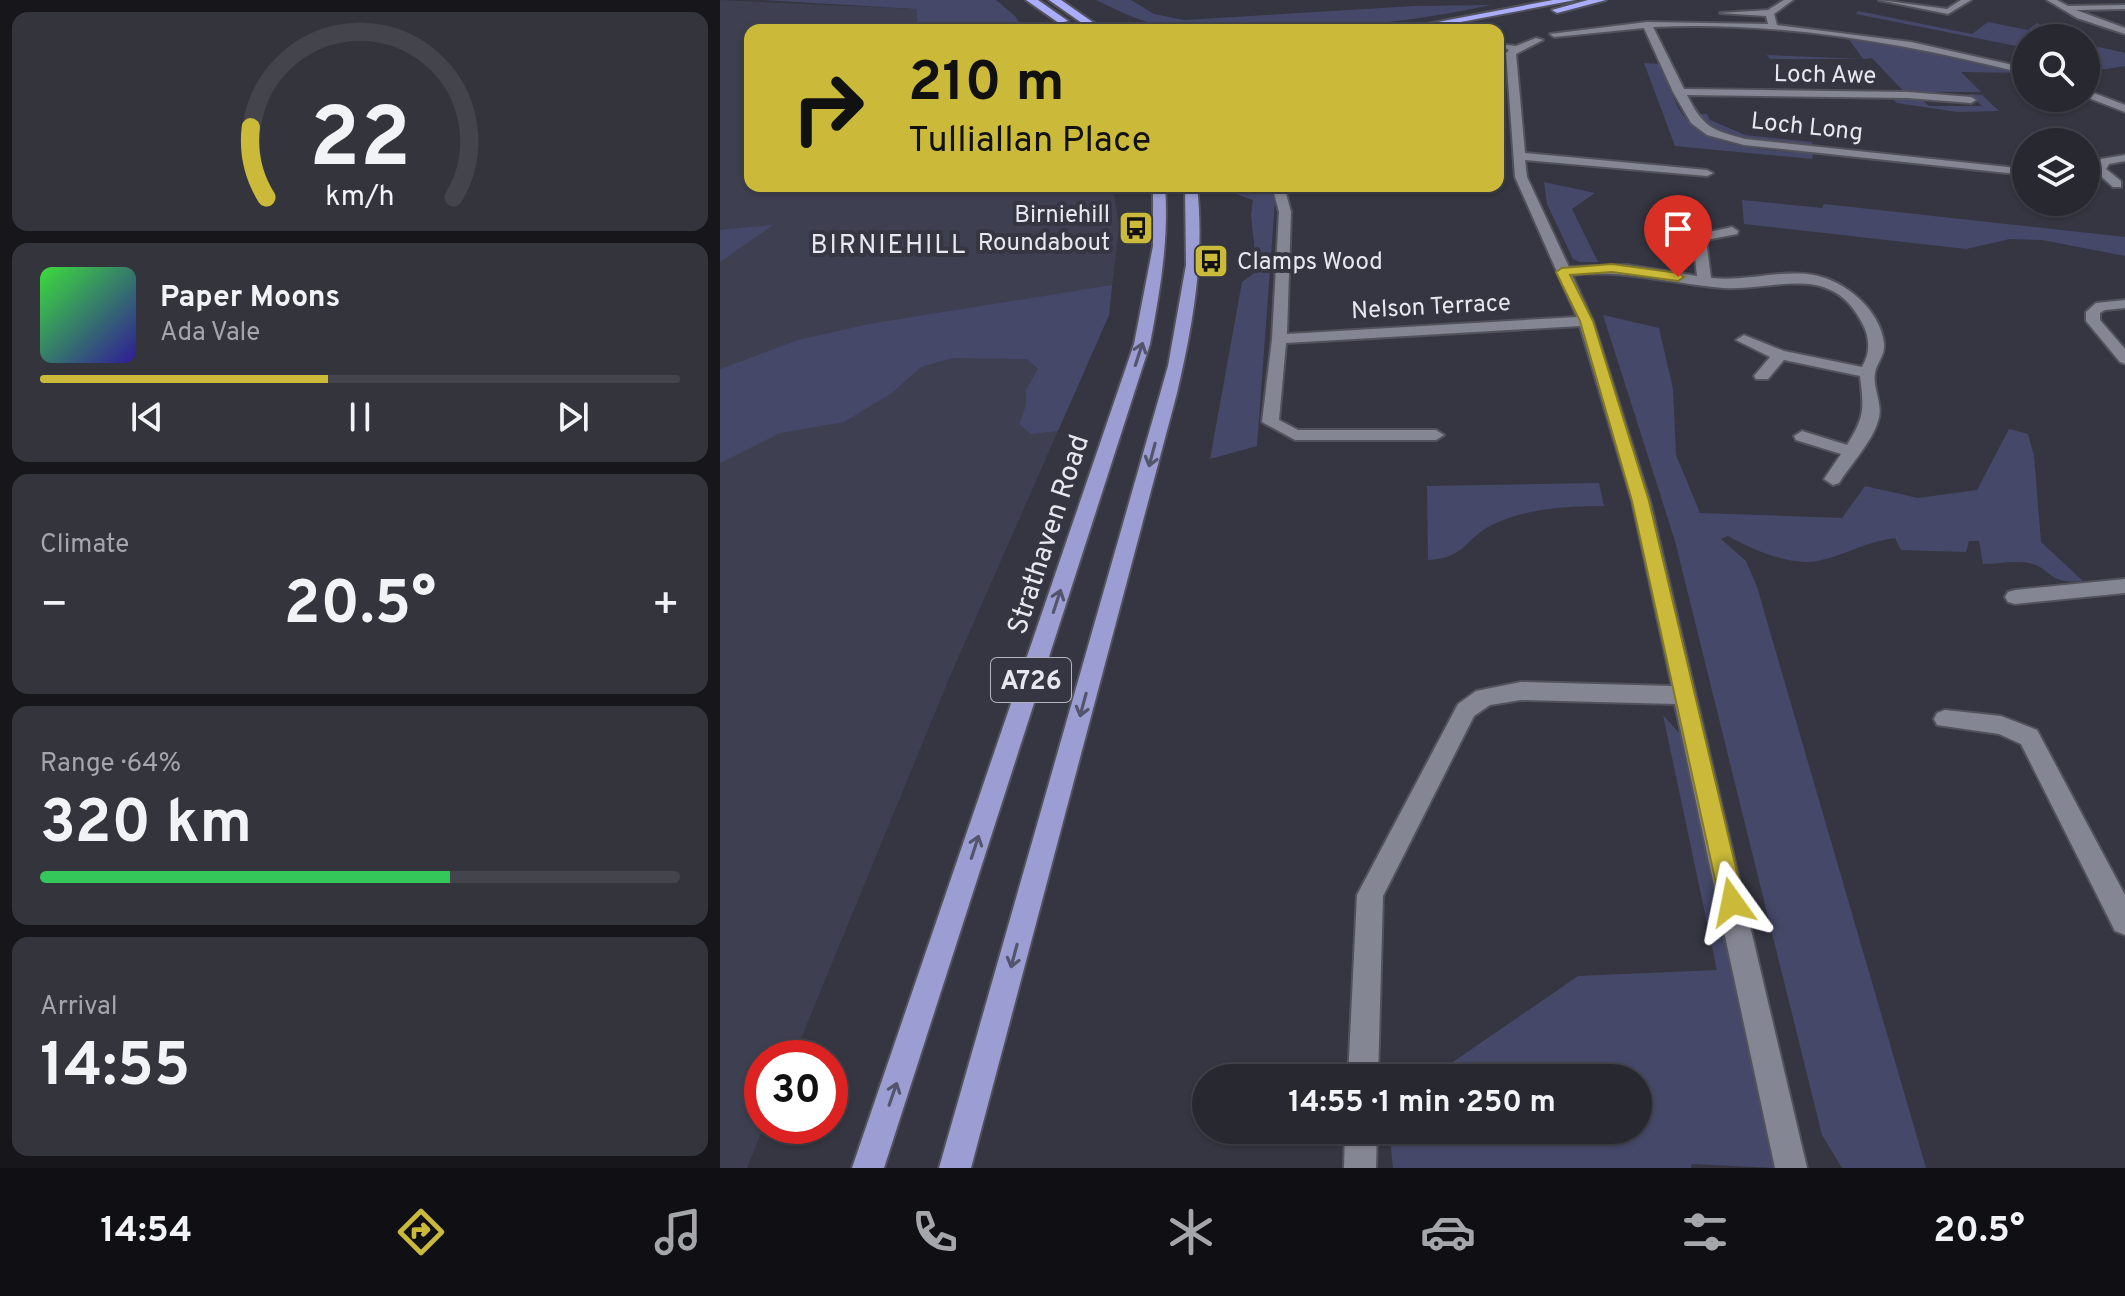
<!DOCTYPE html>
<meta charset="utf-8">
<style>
:root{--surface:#282831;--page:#34343d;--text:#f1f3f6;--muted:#a5a6ab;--line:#44444d;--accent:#cbba39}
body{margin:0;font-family:Overpass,sans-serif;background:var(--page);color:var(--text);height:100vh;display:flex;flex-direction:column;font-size:30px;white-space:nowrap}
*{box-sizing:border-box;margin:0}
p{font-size:26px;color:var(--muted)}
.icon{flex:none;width:44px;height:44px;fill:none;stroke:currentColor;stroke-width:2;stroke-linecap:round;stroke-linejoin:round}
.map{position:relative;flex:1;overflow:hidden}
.panel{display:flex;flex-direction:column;gap:12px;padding:12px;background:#16161b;width:720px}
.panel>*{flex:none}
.banner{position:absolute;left:24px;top:24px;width:760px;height:168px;border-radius:16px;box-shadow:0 2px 6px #0004,0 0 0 2px var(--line);background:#cbba39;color:#111;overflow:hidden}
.controls{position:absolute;left:1292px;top:24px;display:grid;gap:16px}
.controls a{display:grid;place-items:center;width:88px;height:88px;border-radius:50%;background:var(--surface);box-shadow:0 2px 6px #0004,0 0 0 2px var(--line);font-size:40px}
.speed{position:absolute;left:24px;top:1040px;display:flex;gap:16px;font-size:40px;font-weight:700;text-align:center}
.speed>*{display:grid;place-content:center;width:104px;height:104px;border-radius:50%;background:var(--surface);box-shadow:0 2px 6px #0004,0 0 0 2px var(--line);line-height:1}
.speed .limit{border:12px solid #d22;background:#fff;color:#111}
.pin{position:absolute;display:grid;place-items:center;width:68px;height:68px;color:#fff;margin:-82px -34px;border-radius:50% 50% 50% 0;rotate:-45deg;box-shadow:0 0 8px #0007}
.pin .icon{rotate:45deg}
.me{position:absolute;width:88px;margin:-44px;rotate:348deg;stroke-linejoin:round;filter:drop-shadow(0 0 6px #0008)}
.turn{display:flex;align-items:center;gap:28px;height:168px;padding:0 32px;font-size:36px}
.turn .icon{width:104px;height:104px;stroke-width:2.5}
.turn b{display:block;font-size:56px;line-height:68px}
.big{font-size:60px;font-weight:700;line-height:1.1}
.panel .tile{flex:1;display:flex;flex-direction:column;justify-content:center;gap:12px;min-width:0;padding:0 28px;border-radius:16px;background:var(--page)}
.panel .dial{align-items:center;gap:0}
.dial svg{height:208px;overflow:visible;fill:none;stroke:var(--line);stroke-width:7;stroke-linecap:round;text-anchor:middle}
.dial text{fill:var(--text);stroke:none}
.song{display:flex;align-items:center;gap:24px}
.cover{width:96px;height:96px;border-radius:12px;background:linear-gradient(135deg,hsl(120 70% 55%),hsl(250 70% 35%))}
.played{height:8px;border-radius:4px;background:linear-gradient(90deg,var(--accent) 45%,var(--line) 45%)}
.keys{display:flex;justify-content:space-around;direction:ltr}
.heat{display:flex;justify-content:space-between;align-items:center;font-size:44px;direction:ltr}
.charge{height:12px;border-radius:6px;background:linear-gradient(90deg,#34c759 64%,var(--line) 0)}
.trip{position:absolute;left:472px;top:1064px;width:460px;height:80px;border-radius:40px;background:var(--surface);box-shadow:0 2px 6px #0004,0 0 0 2px var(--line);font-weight:700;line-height:80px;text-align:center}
.tabs{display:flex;height:128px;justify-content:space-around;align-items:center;background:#101014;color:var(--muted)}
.tabs .icon{width:56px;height:56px}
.tabs .on{color:var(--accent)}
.tabs b{font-size:36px;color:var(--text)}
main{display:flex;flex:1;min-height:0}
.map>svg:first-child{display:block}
</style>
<main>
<section class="panel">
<div class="tile dial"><svg viewBox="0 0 100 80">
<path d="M14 69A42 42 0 1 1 86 69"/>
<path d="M14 69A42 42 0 0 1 8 42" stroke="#cbba39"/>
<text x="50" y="56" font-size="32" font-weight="700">22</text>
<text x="50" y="72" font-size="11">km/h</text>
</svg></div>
<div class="tile">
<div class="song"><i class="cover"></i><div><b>Paper Moons</b><p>Ada Vale</p></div></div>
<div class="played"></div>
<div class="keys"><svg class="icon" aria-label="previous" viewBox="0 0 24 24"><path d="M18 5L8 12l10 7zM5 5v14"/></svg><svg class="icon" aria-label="pause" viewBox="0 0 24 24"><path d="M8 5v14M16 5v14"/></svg><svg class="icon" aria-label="next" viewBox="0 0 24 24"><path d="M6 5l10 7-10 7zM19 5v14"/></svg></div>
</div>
<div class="tile"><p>Climate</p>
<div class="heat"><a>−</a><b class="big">20.5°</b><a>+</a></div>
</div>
<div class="tile"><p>Range · 64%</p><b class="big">320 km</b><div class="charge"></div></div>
<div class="tile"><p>Arrival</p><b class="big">14:55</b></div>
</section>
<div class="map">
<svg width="1405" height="1168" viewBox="0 0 1405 1168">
<rect width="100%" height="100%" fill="#353641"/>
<path fill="#3e3f50" d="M0,0L196,9L198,30H30V186H393L399,227L389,315L228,681L73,1058H42V1126H44L27,1168H0Z"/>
<path fill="#464869" d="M42,0H276L295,16L304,30H198L196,9Z
M376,0H411L434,14L464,20L694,6L771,5C689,23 607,30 523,30C498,30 469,32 444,27C420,21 398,11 376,0Z
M1138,11L1252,34L1268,22L1308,30L1317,23L1348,38H1306V48L1136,14Z
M1128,38L1222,53L1303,73L1241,72L1261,92H1184L1152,58L1144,59H1050L1047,55L1143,59Z
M1366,44L1405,53V66L1366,72Z
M924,63L940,64C947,80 953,101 963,115C991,152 1053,149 1093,154L1092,159L955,146Z
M1249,94L1262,95L1279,111L1237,112L1177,103L1170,97L1200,98L1209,106H1262Z
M975,114H987L990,120L1025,135L1092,142L1093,148L1025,140L995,132Z
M824,182L875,193L852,209L878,262H860L853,259L827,204Z
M513,186H550L555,201L537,446L490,459L522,282L537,271L531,215L533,200L514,193Z
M1022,200L1102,208L1104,204L1405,237V256L1322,240L1290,239L1246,249L1024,224Z
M53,225L0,262V230Z
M392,285L389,315L338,431L311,434L299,424L306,405V390L318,369L307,359L232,358L201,367L172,393L124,422L60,433L0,463V369L78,340L149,324Z
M883,315L939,328L953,389L956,455L980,513L1122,518L1145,486L1198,498L1257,490L1289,429L1308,434L1314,456L1321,542L1363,581C1327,585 1332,568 1309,563C1296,560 1278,564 1263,564L1259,541H1249L1246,552L1181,550L1175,538C1147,541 1124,556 1097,561C1069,566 1031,549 1008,536L1001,539L1026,561L1037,587L1206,1168H1122L1102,1135L955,541Z
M879,483L884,506C846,506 807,508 772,525C745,538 746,558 708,560L707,486Z
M943,715L960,734L1054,1168L972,1164L971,1168H673L669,1130H918V1078H671V1071L714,1075L858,976L997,970Z"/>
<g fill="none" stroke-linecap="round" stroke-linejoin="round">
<g stroke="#51525b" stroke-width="4">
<path id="minor" d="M1064,0H1073L1054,14L1057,25L1191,42L1306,68V74C1184,43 1059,21 933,27L964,89L1188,92L1251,97L1256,100L1251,103L1188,98L967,95C983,127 991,130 1025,139L1306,169V175L1024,145L987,135L971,123L953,92L924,28L834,37L830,34L927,22L1048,24L1046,16L1000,13L1048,10Z
M1159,0L1227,9L1241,0H1251L1228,14Z
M1327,0H1337L1348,6L1405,5V9L1356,10L1405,28V34L1357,18Z
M816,38L823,40L796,54L805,153L987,170L993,173L987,176L805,160L807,177L849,267L907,265L977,276L973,240L944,229V223H952L980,234L1012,227L1018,231L1017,234L986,240L991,278C1025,282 1062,269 1094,275C1125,281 1161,310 1164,344C1165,356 1157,362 1155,373C1152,388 1164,405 1158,421C1152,442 1131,464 1119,483L1113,485L1104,479L1121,454L1076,440L1074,436L1082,431L1127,445C1145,416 1144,409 1140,376L1064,360L1048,379H1036L1034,376L1050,357L1016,340L1024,335L1064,351L1142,367C1151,352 1150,336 1141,321C1110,262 1054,291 1004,288C949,284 909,269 852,275L873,321L930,501L1087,1168H1055L955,704L801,700L770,705L754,716L663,896L658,1078H628L637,895L738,704L756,691L801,682L952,686L912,501L860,326L566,343L559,420L578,430H716L724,435L716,440H575L542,422L552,339L559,212L552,186H564L571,212L567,334L857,317L795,177L786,53L789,50L778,44L796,46Z
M1366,90L1405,105V112L1366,97Z
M1405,155V161L1389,164L1386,169L1401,181V187H1393L1374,170L1381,159Z
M1405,300V308L1385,310L1380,313V320L1405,349V364L1400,362L1366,321V312L1376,303Z
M1405,579V593L1295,604L1288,602L1285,597L1288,592L1295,590Z
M1225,710L1281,716L1317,730L1405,895V935L1395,931L1301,744L1279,734L1217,725L1214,719L1217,713Z
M625,1130H657L656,1168H624Z"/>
</g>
<g stroke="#51525b" stroke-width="4">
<path id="major" d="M433,186H445C449,240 440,291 430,344L164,1168H132L414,344L433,246Z
M465,186H477C485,257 473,324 457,393L251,1168H219L448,366L466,265Z"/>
</g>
<g stroke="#51525b" stroke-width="4">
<path id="highway" d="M306,0H318L348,21L339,23Z
M329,0H341L384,30H372Z
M833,0H855L699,30H676Z
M868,0H886L837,13L832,10Z"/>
</g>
<use href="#minor" fill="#858693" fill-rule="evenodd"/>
<use href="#major" fill="#9b9dd3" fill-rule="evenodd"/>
<use href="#highway" fill="#aaadfd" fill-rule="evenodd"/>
</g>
<defs><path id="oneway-shaft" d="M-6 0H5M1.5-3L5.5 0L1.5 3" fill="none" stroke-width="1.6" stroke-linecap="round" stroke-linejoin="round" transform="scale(2)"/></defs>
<g stroke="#54556d">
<use href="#oneway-shaft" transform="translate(419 354) rotate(-72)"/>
<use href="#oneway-shaft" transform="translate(432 455) rotate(105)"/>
<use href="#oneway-shaft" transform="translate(337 601) rotate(-72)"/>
<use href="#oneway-shaft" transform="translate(363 705) rotate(105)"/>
<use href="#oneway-shaft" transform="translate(255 847) rotate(-72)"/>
<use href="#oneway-shaft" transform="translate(294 956) rotate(105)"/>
<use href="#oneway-shaft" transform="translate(173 1094) rotate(-71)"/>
</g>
<path fill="#cbba39" stroke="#847925" stroke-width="2" d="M892,264L958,273L964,277L958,281L892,272L850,275L873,321L929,501L1024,902L1021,910L1012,913L1003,910L1000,902L912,501L860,321L836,272L842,268Z"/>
<defs>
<g id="bus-square" transform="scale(1.8)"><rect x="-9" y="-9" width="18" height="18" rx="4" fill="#cbba39" stroke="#353641"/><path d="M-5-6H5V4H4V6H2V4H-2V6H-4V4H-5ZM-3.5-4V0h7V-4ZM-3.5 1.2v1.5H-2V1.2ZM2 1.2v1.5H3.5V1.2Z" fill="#111"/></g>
</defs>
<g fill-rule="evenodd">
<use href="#bus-square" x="416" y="228"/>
<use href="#bus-square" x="491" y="261"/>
</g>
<g text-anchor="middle" stroke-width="8" stroke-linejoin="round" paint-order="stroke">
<g font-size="24" fill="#e7e8ef" stroke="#353641">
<text transform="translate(1105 74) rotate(1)" y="8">Loch Awe</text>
<text transform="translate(1087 126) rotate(6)" y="8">Loch Long</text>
<text transform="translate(711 306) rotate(-3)" y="8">Nelson Terrace</text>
</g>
<g font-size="24" fill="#e7e8ef" stroke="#353641" text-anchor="end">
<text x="390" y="222">Birniehill<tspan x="390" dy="28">Roundabout</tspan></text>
<text x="517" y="269" text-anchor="start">Clamps Wood</text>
</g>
<g font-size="26" letter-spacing="2" fill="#e7e8ef" stroke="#353641">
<text x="169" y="253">BIRNIEHILL</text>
</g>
<rect fill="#353641" stroke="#b2b3bb" stroke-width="2" x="271" y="658" width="80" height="44" rx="6"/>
<g font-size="26" font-weight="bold" fill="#e7e8ef">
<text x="311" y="689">A726</text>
</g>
<g font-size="28" fill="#e7e8ef" stroke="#353641">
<text transform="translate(327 534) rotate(-72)" y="10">Strathaven Road</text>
</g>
</g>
</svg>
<div class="controls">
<a><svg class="icon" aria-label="search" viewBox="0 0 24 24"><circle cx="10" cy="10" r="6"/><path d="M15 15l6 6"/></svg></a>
<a><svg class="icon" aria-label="layers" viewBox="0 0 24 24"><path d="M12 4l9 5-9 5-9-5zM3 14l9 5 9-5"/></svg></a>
</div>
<div class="speed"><div class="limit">30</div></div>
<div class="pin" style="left:958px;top:277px;background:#d93025"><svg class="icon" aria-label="arrive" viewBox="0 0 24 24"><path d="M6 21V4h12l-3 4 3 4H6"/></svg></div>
<svg class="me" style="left:1012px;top:902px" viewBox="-20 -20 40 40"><path d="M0-17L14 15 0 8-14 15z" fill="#cbba39" stroke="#fff" stroke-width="4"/></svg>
<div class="trip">14:55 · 1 min · 250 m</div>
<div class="banner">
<div class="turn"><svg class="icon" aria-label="right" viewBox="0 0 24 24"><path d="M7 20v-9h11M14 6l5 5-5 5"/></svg><div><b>210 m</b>Tulliallan Place</div></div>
</div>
</div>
</main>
<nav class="tabs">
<b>14:54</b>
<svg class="icon on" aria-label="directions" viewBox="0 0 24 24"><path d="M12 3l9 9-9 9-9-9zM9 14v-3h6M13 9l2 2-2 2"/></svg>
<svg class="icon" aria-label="music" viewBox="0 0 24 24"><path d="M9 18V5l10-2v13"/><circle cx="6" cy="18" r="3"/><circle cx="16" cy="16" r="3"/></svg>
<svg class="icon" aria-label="phone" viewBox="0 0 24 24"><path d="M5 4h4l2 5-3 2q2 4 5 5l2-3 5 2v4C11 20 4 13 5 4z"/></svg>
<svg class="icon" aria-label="climate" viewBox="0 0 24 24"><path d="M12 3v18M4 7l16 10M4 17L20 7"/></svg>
<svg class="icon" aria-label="car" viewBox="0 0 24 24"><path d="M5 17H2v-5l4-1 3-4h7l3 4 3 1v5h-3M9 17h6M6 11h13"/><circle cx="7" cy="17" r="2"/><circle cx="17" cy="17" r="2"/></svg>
<svg class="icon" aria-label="filters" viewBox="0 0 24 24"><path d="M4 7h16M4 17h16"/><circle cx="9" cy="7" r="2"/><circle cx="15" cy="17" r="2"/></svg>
<b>20.5°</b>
</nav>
